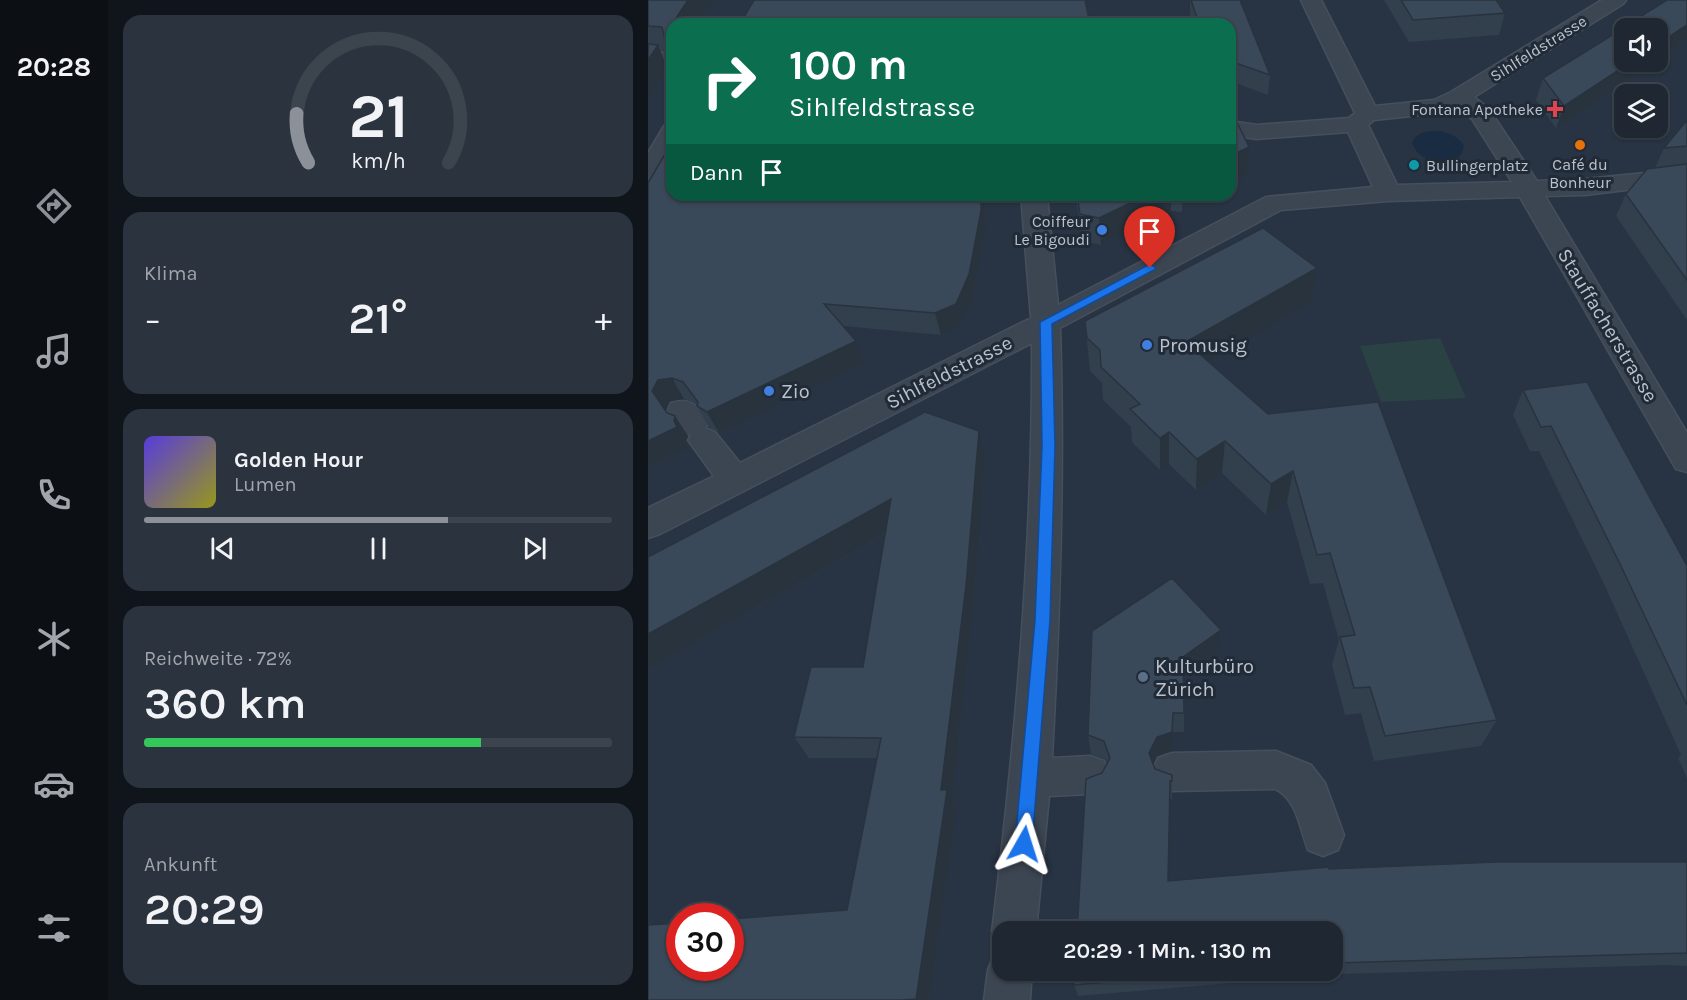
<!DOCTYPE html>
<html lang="de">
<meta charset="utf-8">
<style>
:root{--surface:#1e2732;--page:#2b333e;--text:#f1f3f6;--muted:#a1a5ac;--line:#3c444d;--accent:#8c9099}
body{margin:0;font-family:Karla,sans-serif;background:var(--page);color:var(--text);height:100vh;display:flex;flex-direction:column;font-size:22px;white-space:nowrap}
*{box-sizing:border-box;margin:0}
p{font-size:20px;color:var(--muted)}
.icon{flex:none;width:33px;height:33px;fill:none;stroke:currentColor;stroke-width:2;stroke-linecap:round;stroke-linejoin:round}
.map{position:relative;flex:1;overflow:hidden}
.details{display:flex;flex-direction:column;gap:15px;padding:15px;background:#10151c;width:540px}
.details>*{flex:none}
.top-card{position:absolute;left:18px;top:18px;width:570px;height:183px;border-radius:18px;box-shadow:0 2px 4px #0004,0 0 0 2px var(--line);background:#0b6e4f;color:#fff;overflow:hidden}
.tools{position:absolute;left:966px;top:18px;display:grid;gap:12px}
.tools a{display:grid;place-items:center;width:54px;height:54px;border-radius:12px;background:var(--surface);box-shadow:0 2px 4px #0004,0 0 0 2px var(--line);font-size:30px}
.speed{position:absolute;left:18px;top:903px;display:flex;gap:12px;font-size:30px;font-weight:700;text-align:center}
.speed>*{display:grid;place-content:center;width:78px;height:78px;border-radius:50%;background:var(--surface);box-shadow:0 2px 4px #0004,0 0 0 2px var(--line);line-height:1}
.speed .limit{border:9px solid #d22;background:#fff;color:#111}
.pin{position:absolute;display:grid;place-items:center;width:51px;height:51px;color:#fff;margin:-62px -26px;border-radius:50% 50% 50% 0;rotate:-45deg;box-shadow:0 0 6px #0007}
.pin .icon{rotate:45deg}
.me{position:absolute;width:66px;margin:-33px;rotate:6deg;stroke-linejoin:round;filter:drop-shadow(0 0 4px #0008)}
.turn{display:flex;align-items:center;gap:21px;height:126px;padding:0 24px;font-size:27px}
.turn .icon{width:78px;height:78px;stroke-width:2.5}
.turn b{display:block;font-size:42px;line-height:51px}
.then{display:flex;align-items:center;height:57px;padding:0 24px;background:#0003;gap:12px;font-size:22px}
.big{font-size:45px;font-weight:600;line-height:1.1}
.details .tile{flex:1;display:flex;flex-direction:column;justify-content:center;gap:9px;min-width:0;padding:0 21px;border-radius:18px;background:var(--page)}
.details .dial{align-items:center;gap:0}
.dial svg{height:156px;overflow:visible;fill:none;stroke:var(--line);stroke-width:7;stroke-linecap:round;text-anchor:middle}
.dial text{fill:var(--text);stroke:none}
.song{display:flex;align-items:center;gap:18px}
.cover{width:72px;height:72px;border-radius:9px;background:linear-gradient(135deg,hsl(250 70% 55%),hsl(60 70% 35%))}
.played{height:6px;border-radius:3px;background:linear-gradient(90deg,var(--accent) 65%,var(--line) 65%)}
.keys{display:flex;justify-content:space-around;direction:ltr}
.heat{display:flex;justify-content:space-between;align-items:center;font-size:33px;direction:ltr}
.charge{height:9px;border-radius:4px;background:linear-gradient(90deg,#34c759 72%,var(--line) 0)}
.trip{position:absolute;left:344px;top:921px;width:351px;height:60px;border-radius:18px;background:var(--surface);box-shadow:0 2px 4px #0004,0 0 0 2px var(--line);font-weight:600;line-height:60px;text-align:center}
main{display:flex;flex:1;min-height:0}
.menu{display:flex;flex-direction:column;width:108px;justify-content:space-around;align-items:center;background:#0c1014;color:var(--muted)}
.menu .icon{width:42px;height:42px}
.menu .active{color:var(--accent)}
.menu b{font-size:27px;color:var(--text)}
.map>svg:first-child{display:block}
</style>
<main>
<nav class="menu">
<b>20:28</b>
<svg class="icon active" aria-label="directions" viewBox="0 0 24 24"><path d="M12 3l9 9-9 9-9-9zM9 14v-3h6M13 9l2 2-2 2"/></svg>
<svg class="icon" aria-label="music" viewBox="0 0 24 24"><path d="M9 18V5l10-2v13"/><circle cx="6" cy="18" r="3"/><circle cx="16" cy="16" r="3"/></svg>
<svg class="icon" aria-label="phone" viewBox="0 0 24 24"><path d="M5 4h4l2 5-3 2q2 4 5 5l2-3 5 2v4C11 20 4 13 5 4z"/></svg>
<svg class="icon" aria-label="climate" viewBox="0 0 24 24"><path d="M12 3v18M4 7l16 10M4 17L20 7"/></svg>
<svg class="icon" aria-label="car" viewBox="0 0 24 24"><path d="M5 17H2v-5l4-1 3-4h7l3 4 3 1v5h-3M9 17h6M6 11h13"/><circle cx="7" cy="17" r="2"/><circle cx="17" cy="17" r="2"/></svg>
<svg class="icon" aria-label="filters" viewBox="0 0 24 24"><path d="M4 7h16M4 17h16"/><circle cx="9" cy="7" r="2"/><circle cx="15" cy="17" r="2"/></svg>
</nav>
<section class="details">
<div class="tile dial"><svg viewBox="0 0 100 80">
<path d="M14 69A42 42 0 1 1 86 69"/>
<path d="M14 69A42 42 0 0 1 8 44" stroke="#8c9099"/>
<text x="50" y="56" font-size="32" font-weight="700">21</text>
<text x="50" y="72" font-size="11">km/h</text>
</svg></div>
<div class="tile"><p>Klima</p>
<div class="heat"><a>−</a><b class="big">21°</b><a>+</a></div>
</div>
<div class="tile">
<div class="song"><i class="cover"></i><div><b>Golden Hour</b><p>Lumen</p></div></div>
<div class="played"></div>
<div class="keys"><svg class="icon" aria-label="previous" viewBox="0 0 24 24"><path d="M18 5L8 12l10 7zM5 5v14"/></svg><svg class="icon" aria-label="pause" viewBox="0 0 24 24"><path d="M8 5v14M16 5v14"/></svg><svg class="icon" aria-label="next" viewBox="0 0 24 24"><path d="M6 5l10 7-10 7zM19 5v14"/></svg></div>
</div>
<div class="tile"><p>Reichweite · 72%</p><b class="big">360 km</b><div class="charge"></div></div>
<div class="tile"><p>Ankunft</p><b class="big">20:29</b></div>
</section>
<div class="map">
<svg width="1039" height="1000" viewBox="0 0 1039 1000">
<rect width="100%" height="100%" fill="#283443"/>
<path fill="#2a4244" d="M792,338L818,398L733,402L712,346Z"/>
<path fill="#1a2c42" d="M793,131C803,134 811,137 816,146L813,155C798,165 770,163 764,143C768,131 782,131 793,131Z"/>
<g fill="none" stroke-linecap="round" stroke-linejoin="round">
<g stroke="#464f5c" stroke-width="3">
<path id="minor" d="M653,0H673L727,106L786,100L803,92L954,0H978L975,4L826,97L841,109L889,181L937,179L1027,170L1039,172V186L1027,184L937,195L897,196L1039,433V472L1028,469L872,197L740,201L633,210L412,328C417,471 412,614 404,758L442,756L456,761L462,775L456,789L442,794L401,796L388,932H354V949L350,948L344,932C368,736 385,541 384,343L12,534L0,538V508L66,476L40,440L43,435L33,432L19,411L23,403C44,396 50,407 60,424L57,428L67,432L92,463L383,318L373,195H399L410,305L618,197L725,187L700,132L609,139L582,135V121L609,125L701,118L707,113ZM809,106L824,119L864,182L749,185L720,125L726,120L791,113Z
M0,51L24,54V68L0,65Z
M24,124V154L9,181L0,183V153L16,126Z
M628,751L663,765L677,783L696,835L690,850L675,856L660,850C652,829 649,799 627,789L524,791L510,786L504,772L510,758L524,753Z
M354,951V970H384L382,1000H336L340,970L346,954Z"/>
</g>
<use href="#minor" fill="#3c4653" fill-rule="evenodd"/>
</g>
<path fill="#323f4d" d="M0,0H65L50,24H24L22,52L12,51L20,70L0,102Z
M542,0H592L622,75L620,95L582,81V24H544L542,18Z
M736,0H848L857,13L851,35L761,42Z
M1039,0V40L1010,60L976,62H1007L908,128L888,100L895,78L991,24L995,15Z
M1039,120V320L968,216L978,194L1007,168L1016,148Z
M0,183L337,233L325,296L312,325L293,335L195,326L216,363L71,433L61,427L47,403L36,399L22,401L18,411L19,413L27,416L40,436L38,441L42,448L0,468Z
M426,195H555L535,205L534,212L523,211L453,245L435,241L428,200L426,199Z
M669,268L663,302L560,361L849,720L833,746L726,761L713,713L697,715L684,665L691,640L675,583L662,584L639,502L618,515L574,473L548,490L521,464L512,470L484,442L483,427L455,400L454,383L442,371L437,321Z
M875,390L1039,566V778L1030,758L1033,755L957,586L891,451H882L865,415Z
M337,458L325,610L304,799L309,809L281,1000H0L199,910L229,758H161L146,737L215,667L237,534L0,669V557Z
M573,630L571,651L536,677V732H524V751L509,756L505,764L507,769L524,775V799H522L520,881L681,869L1039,862V966L1021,965L689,974L430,996L426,985L427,970H684V932H429L454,773L459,763L458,760L443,754L440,735Z"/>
<path fill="#29333e" d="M40,0H65L50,24H24Z
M24,24V55L16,36Z
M1039,25V40L1010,60V44Z
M10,45L20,70L0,102V60Z
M983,62H1007L908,128L916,106Z
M601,147L599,174L582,182V156Z
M333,195H335L337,233L325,296L312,325L293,335L287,313Z
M499,195H523V211L453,245L451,218Z
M534,195H555L535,205L534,212Z
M669,268L663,302L537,375L538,342Z
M208,341L216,363L71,433L59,412Z
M24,378L36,399L22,401L17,412L4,391L10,380Z
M27,416L40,436L38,441L42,448L0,468V441L26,421Z
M331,431L337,458L325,610L304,799L309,809L281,1000H269L268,999Z
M521,432V464L512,470V438Z
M577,441L574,473L548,490L549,459Z
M645,471L639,502L618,515L623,484Z
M243,499L252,525L0,669V634Z
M573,630L571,651L535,677V657Z
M524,732V751L509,756L502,771L501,753L509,737Z"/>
<path fill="#3a4959" stroke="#29333e" stroke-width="1.5" d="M0,0H40L16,36L14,27L0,26Z
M106,0H437L442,24H92Z
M543,0H592L622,75L582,61V24H551Z
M753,0H848L857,13L765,20Z
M1019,0H1039V25L1010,44V28H976V62H983L916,106L895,78L979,26L997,24L995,15Z
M0,44L10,45L0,60Z
M582,108L601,147L582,156Z
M1039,120V146L1016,148Z
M24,142V195H333V211L321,274L308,304L287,313L176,304L208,341L59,412L49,406L50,402L35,382L24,378L10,380L4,391L19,413L27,416L26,421L29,427L0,441V183Z
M1038,164H1039V280L978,194L999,169Z
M429,195H499L451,218L432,214Z
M615,228L669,268L538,342L620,414L730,402L849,720L737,736L722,687L706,688L692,637L707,635L682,553L669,555L645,471L623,484L577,441L549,459L521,432L512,438L482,409L492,404L453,367L452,350L439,338L437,321Z
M939,382L1039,566V705L972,564L903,426L893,427L875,390Z
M277,412L331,431L318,585L293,790H299L268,999L253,1000H0V925L32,923V968H82V919L199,910L233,738L146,737L163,667H215L243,499L0,634V557Z
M524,578L573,630L535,657L536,713H525L524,732L509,737L501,753L507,769L524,775V781H522L520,881L681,867V869L849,862H1039V953L684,963V932H429L438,779L454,773L462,758L456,741L440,735L444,631Z
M427,970H597L426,985Z"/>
<path fill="#1a73e8" stroke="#114b97" stroke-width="1.5" d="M502,264L508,268L506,270L404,324L407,446L402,620L384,844L382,850L376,852L369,850L367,844L387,620L394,446L392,322Z"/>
<path fill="#e0444e" stroke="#212b38" stroke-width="2" d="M904 100h6v6h6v6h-6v6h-6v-6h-6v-6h6z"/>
<circle fill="#e8710a" stroke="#212b38" stroke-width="2" cx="932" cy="145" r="6"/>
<circle fill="#0f9aa8" stroke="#212b38" stroke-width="2" cx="766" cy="165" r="6"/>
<g fill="#3f7fe0" stroke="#212b38" stroke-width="2">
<circle cx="454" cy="230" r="6"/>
<circle cx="499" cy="345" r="6"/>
<circle cx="121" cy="391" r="6"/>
</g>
<circle fill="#5c6f8a" stroke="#212b38" stroke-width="2" cx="495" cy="677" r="6"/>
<g text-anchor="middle" stroke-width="6" stroke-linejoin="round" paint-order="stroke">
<g font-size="16" fill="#bac2cd" stroke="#212b38">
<text transform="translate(890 48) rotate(-32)" y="6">Sihlfeldstrasse</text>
</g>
<g font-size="16" fill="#bac2cd" stroke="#212b38" text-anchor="end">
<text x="895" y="115">Fontana Apotheke</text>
<text x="932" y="170" text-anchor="middle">Café du<tspan x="932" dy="18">Bonheur</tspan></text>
<text x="778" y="171" text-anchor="start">Bullingerplatz</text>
<text x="442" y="227">Coiffeur<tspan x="442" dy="18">Le Bigoudi</tspan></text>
</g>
<g font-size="20" fill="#bac2cd" stroke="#212b38">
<text transform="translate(960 325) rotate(59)" y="7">Stauffacherstrasse</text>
<text transform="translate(301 372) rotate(-27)" y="7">Sihlfeldstrasse</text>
</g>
<g font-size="20" fill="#bac2cd" stroke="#212b38" text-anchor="start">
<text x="511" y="352">Promusig</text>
<text x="133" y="398">Zio</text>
<text x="507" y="673">Kulturbüro<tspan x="507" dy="23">Zürich</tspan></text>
</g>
</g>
</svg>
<div class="tools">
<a><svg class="icon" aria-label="sound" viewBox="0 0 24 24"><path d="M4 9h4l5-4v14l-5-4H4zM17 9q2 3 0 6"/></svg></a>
<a><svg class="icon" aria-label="layers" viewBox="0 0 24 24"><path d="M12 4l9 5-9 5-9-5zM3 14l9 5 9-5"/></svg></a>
</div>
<div class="speed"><div class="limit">30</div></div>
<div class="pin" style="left:502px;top:268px;background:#d93025"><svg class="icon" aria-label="arrive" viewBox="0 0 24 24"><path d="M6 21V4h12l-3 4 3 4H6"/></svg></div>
<svg class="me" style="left:376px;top:844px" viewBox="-20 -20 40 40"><path d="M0-17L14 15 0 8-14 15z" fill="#1a73e8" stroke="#fff" stroke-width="4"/></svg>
<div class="trip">20:29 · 1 Min. · 130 m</div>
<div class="top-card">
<div class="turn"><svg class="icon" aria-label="right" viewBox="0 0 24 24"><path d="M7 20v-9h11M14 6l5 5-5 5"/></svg><div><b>100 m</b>Sihlfeldstrasse</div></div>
<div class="then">Dann<svg class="icon" aria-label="arrive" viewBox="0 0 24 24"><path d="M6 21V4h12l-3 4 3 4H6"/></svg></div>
</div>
</div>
</main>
